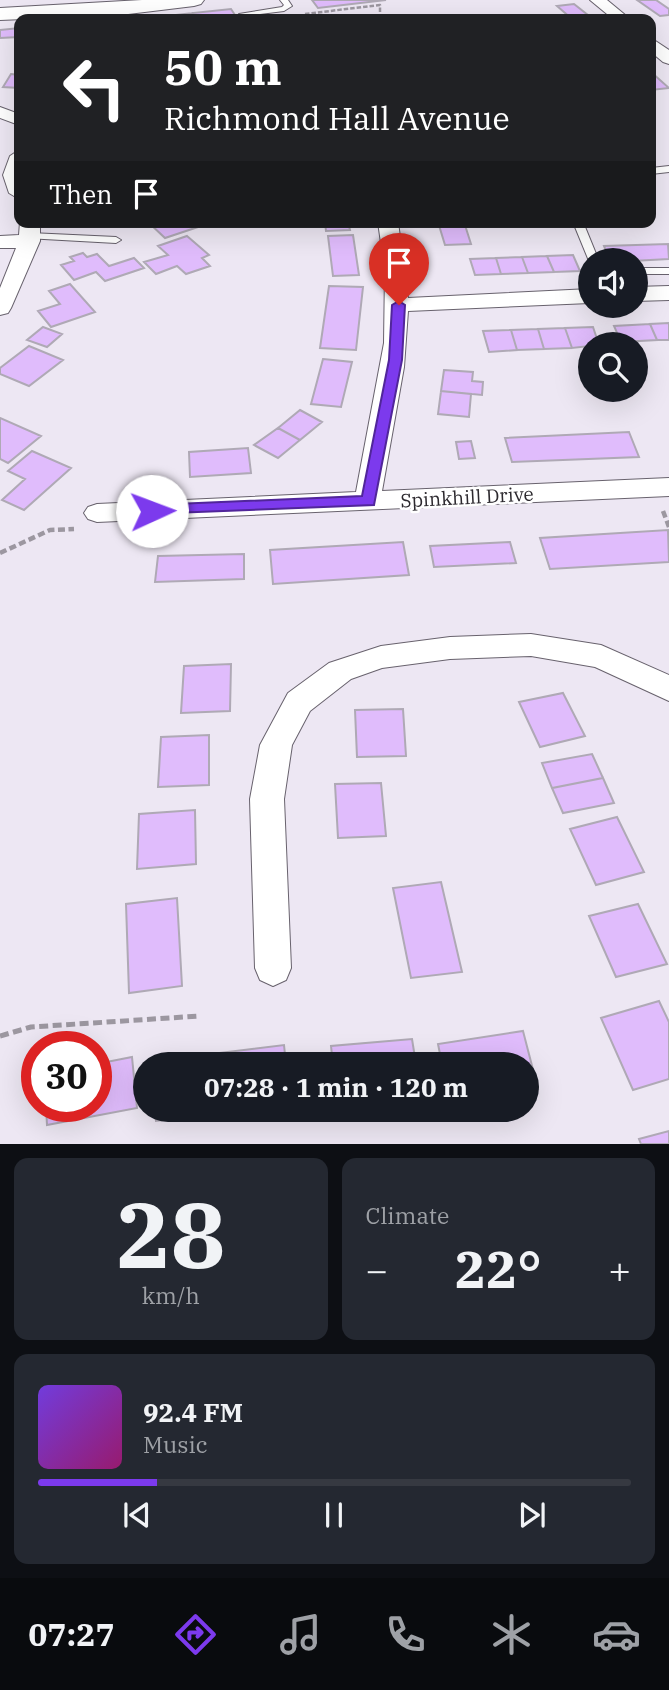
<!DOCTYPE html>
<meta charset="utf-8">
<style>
:root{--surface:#171b24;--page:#242831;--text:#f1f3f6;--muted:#9ea1a6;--line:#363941;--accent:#7c3aed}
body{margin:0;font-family:"IBM Plex Serif",serif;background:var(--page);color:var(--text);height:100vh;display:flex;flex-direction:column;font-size:26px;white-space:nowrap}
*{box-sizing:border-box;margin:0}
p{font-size:23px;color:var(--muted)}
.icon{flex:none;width:38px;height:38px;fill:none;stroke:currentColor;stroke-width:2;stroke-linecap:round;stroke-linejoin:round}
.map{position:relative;height:1144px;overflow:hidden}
.sheet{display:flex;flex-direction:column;gap:14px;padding:14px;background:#0d0f14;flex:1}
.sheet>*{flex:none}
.guide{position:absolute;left:14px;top:14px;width:642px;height:214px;border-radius:14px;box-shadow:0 7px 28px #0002;background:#202124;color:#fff;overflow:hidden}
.fabs{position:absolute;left:578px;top:248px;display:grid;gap:14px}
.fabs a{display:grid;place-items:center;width:70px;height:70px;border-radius:50%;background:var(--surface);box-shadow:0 7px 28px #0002;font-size:35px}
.speed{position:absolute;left:21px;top:1031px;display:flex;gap:14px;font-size:35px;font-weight:700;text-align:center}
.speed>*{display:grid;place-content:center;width:91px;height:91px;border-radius:50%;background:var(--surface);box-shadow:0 7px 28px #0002;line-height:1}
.speed .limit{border:10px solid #d22;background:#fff;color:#111}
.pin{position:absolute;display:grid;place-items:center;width:60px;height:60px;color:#fff;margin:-72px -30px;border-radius:50% 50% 50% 0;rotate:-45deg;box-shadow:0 0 7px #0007}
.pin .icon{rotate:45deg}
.me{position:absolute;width:77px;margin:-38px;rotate:88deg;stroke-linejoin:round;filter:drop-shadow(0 0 5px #0008)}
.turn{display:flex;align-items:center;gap:24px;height:147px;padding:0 35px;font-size:32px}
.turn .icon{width:91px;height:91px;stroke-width:2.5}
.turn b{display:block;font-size:49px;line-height:60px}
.then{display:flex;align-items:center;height:66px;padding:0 35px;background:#0003;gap:14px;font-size:26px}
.big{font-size:52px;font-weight:700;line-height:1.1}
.sheet .widget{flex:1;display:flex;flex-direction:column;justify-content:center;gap:10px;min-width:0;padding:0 24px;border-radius:14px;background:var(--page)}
.sheet .dial{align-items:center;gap:0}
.dial b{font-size:91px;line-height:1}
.song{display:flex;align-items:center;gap:21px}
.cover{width:84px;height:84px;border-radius:10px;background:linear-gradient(135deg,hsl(260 70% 55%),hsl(320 70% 35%))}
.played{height:7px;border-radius:4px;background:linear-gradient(90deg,var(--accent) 20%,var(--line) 20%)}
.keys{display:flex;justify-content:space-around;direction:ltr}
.heat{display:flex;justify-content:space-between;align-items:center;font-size:38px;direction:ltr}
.sheet .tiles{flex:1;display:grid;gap:14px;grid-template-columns:1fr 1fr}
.widget:last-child{grid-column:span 2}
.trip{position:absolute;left:133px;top:1052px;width:406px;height:70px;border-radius:35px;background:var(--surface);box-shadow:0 7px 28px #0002;font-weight:700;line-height:70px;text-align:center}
.tab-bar{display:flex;height:112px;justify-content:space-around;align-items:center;background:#090b0e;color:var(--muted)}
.tab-bar .icon{width:49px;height:49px}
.tab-bar .on{color:var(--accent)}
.tab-bar b{font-size:32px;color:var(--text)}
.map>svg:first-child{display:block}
</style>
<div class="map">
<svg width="669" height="1144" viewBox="0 0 669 1144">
<rect width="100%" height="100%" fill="#ede7f3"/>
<path fill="#e0bcfc" stroke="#afa9b5" stroke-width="2" d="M312,0H386L318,8Z
M637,0H656L669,9V15L660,16Z
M574,4L593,19H572L557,6Z
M231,9L237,18L197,19L193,13Z
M193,13L197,19L158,17Z
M19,28V37L0,38V30Z
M651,72L669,88L651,90Z
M11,74L19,75V88L3,87Z
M148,222H193L198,227L165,238Z
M325,222H348L350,230L326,231Z
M438,222H464L471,244L445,245Z
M353,235L359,275L333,276L328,236Z
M187,236L209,255L202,258L210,266L186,274L177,266L156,274L144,262L168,255L158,246Z
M668,244L669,259L632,261H610L604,246Z
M83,253L87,257L97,254L109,266L134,258L144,268L105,281L96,272L74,280L61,265L74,261L70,257Z
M573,255L580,271L554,272L547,256Z
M547,256L554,272L528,273L522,257Z
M522,257L528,273L501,274L496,258Z
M496,258L501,274L475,275L470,259Z
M70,284L95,312L51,327L38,311L60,304L49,291Z
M329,286L363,287L356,350L320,348Z
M669,323V340H657L650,324Z
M650,324L657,340L621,342L614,326Z
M43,327L62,334L47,347L27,340Z
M593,327L599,345L572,348L565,328Z
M565,328L572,348L544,349L538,329Z
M538,329L544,349L517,350L511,330Z
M511,330L517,350L489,352L483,331Z
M29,346L63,360L29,386L0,374V368Z
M323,359L352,362L341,407L311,404Z
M444,370L473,372L472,381L483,382L482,395L441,391Z
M441,391L471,394L469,417L438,414Z
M300,410L322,422L300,440L278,428Z
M0,418L41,436L8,463L0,459Z
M278,428L300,440L278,458L254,445Z
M629,432L639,457L512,462L505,438Z
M471,441L475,458L459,459L456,442Z
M248,448L251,473L190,477L189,452Z
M32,451L71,468L24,510L2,500L25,479L8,471Z
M668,530L669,562L550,569L540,538Z
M403,542L409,575L273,584L270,550Z
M510,542L516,563L434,567L430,546Z
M244,554V579L155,582L158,556Z
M231,664L230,711L181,713L184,666Z
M563,693L585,736L540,747L519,702Z
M403,709L406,756L357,757L355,710Z
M209,735V785L158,787L161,737Z
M592,754L603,778L552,788L542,763Z
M603,778L614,803L563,813L552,788Z
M381,783L386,836L338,838L335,784Z
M195,810L196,864L137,869L139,814Z
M617,817L644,872L596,885L570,829Z
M441,882L462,972L411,978L393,888Z
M177,898L182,986L129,993L126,904Z
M638,904L667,964L616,977L589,916Z
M659,1001L669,1022V1079L633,1090L601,1018Z
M523,1031L538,1089L527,1091V1064H442L438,1044Z
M412,1039L416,1064H333L331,1046Z
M284,1045L286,1064H155V1061Z
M132,1057L137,1108L47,1125L46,1106H96V1064Z
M155,1110H249L156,1121Z
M669,1131V1144H641L639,1139Z"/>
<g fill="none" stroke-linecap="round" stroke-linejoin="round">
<g stroke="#68626d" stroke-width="2">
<path id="lane" d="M280,0H288L292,6L284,11L243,16L239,14L282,7L284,5Z
M669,166V172L651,174V168Z
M573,222H583L599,261H589Z
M30,233L116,237L121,240L116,243L26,238V234Z
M635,268H669V274H635Z"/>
</g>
<g stroke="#68626d" stroke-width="2">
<path id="street" d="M590,0H607L630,19H613Z
M651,38L669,50V64L663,62L651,52Z
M0,107L19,114V125L0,118Z
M19,150V199L9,193L3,175L10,156Z
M20,222H40V241L11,308L8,313L0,315V288L16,248H0V236L19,235Z
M378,222H398L408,298L590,289V303L408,311L404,367L382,491L669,478V496L97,522L88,519L84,513L88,507L97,504L356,492L384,343L385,271Z
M669,286V300L635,301V287Z
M531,634L601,645L669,675V701L595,667L531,656L450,659L382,668L351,679L310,711L292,745L284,799L291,968L286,980L273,986L260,980L255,968L250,799L260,745L288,693L329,663L381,646L450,637Z"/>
</g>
<g stroke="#68626d" stroke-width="2">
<path id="secondary" d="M142,0H204L201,4L194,6L120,15L0,20V8Z"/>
</g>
<path stroke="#9c97a0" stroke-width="2.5" stroke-dasharray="4.5 2" stroke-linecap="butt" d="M305,14L380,5V19"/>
<path stroke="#9c97a0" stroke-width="4.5" stroke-dasharray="7 3.5" stroke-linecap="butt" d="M663,511L669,527
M0,553L50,530L74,529"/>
<path stroke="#9c97a0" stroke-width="5" stroke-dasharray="9 4.5" stroke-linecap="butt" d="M0,1036L31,1027L200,1016"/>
<use href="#lane" fill="#fff" fill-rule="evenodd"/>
<use href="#street" fill="#fff" fill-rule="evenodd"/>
<use href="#secondary" fill="#fff" fill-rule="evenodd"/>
</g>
<path fill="#7c3aed" stroke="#51269a" stroke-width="2" d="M399,301L405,305L402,360L374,505L146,514L144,511L146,507L152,505L362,496L389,360L392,305Z"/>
<g text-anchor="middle" stroke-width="5" stroke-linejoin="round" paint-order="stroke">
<g font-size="19" fill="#2c292e" stroke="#fff">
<text transform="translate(467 497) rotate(-3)" y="7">Spinkhill Drive</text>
</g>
</g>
</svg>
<div class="fabs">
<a><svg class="icon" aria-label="sound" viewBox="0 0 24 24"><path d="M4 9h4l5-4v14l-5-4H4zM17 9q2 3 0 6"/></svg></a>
<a><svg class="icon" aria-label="search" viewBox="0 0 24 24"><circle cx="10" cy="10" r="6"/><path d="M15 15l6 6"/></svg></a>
</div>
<div class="speed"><div class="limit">30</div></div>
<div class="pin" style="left:399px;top:305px;background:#d93025"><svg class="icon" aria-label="arrive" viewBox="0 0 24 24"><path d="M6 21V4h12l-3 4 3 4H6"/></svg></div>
<svg class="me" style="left:152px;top:511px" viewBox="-20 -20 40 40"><circle r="19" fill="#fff"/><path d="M0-13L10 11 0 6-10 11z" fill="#7c3aed"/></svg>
<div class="trip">07:28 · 1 min · 120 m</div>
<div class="guide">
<div class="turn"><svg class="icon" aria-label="left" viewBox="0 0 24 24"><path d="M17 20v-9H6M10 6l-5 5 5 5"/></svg><div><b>50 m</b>Richmond Hall Avenue</div></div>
<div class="then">Then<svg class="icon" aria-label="arrive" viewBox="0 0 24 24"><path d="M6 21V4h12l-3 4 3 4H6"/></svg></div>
</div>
</div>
<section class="sheet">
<div class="tiles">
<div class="widget dial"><b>28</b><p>km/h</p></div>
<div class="widget"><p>Climate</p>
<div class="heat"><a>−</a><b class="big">22°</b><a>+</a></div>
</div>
<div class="widget">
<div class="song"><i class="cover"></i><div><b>92.4 FM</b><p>Music</p></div></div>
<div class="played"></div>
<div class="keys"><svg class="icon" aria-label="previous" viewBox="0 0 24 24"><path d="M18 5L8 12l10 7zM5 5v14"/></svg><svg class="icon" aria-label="pause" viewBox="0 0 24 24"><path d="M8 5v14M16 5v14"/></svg><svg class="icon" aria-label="next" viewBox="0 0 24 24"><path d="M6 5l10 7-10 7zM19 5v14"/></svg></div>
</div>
</div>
</section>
<nav class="tab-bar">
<b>07:27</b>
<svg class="icon on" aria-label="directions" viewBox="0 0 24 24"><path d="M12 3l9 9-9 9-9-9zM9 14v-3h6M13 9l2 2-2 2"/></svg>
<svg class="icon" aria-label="music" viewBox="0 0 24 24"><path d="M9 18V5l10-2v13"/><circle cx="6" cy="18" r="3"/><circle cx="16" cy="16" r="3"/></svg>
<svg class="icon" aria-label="phone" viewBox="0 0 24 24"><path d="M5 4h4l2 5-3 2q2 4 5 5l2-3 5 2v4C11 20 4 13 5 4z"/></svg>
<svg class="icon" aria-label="climate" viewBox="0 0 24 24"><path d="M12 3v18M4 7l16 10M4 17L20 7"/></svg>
<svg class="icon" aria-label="car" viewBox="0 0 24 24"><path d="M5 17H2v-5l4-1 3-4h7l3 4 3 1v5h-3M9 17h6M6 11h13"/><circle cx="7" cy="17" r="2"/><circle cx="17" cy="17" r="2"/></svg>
</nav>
